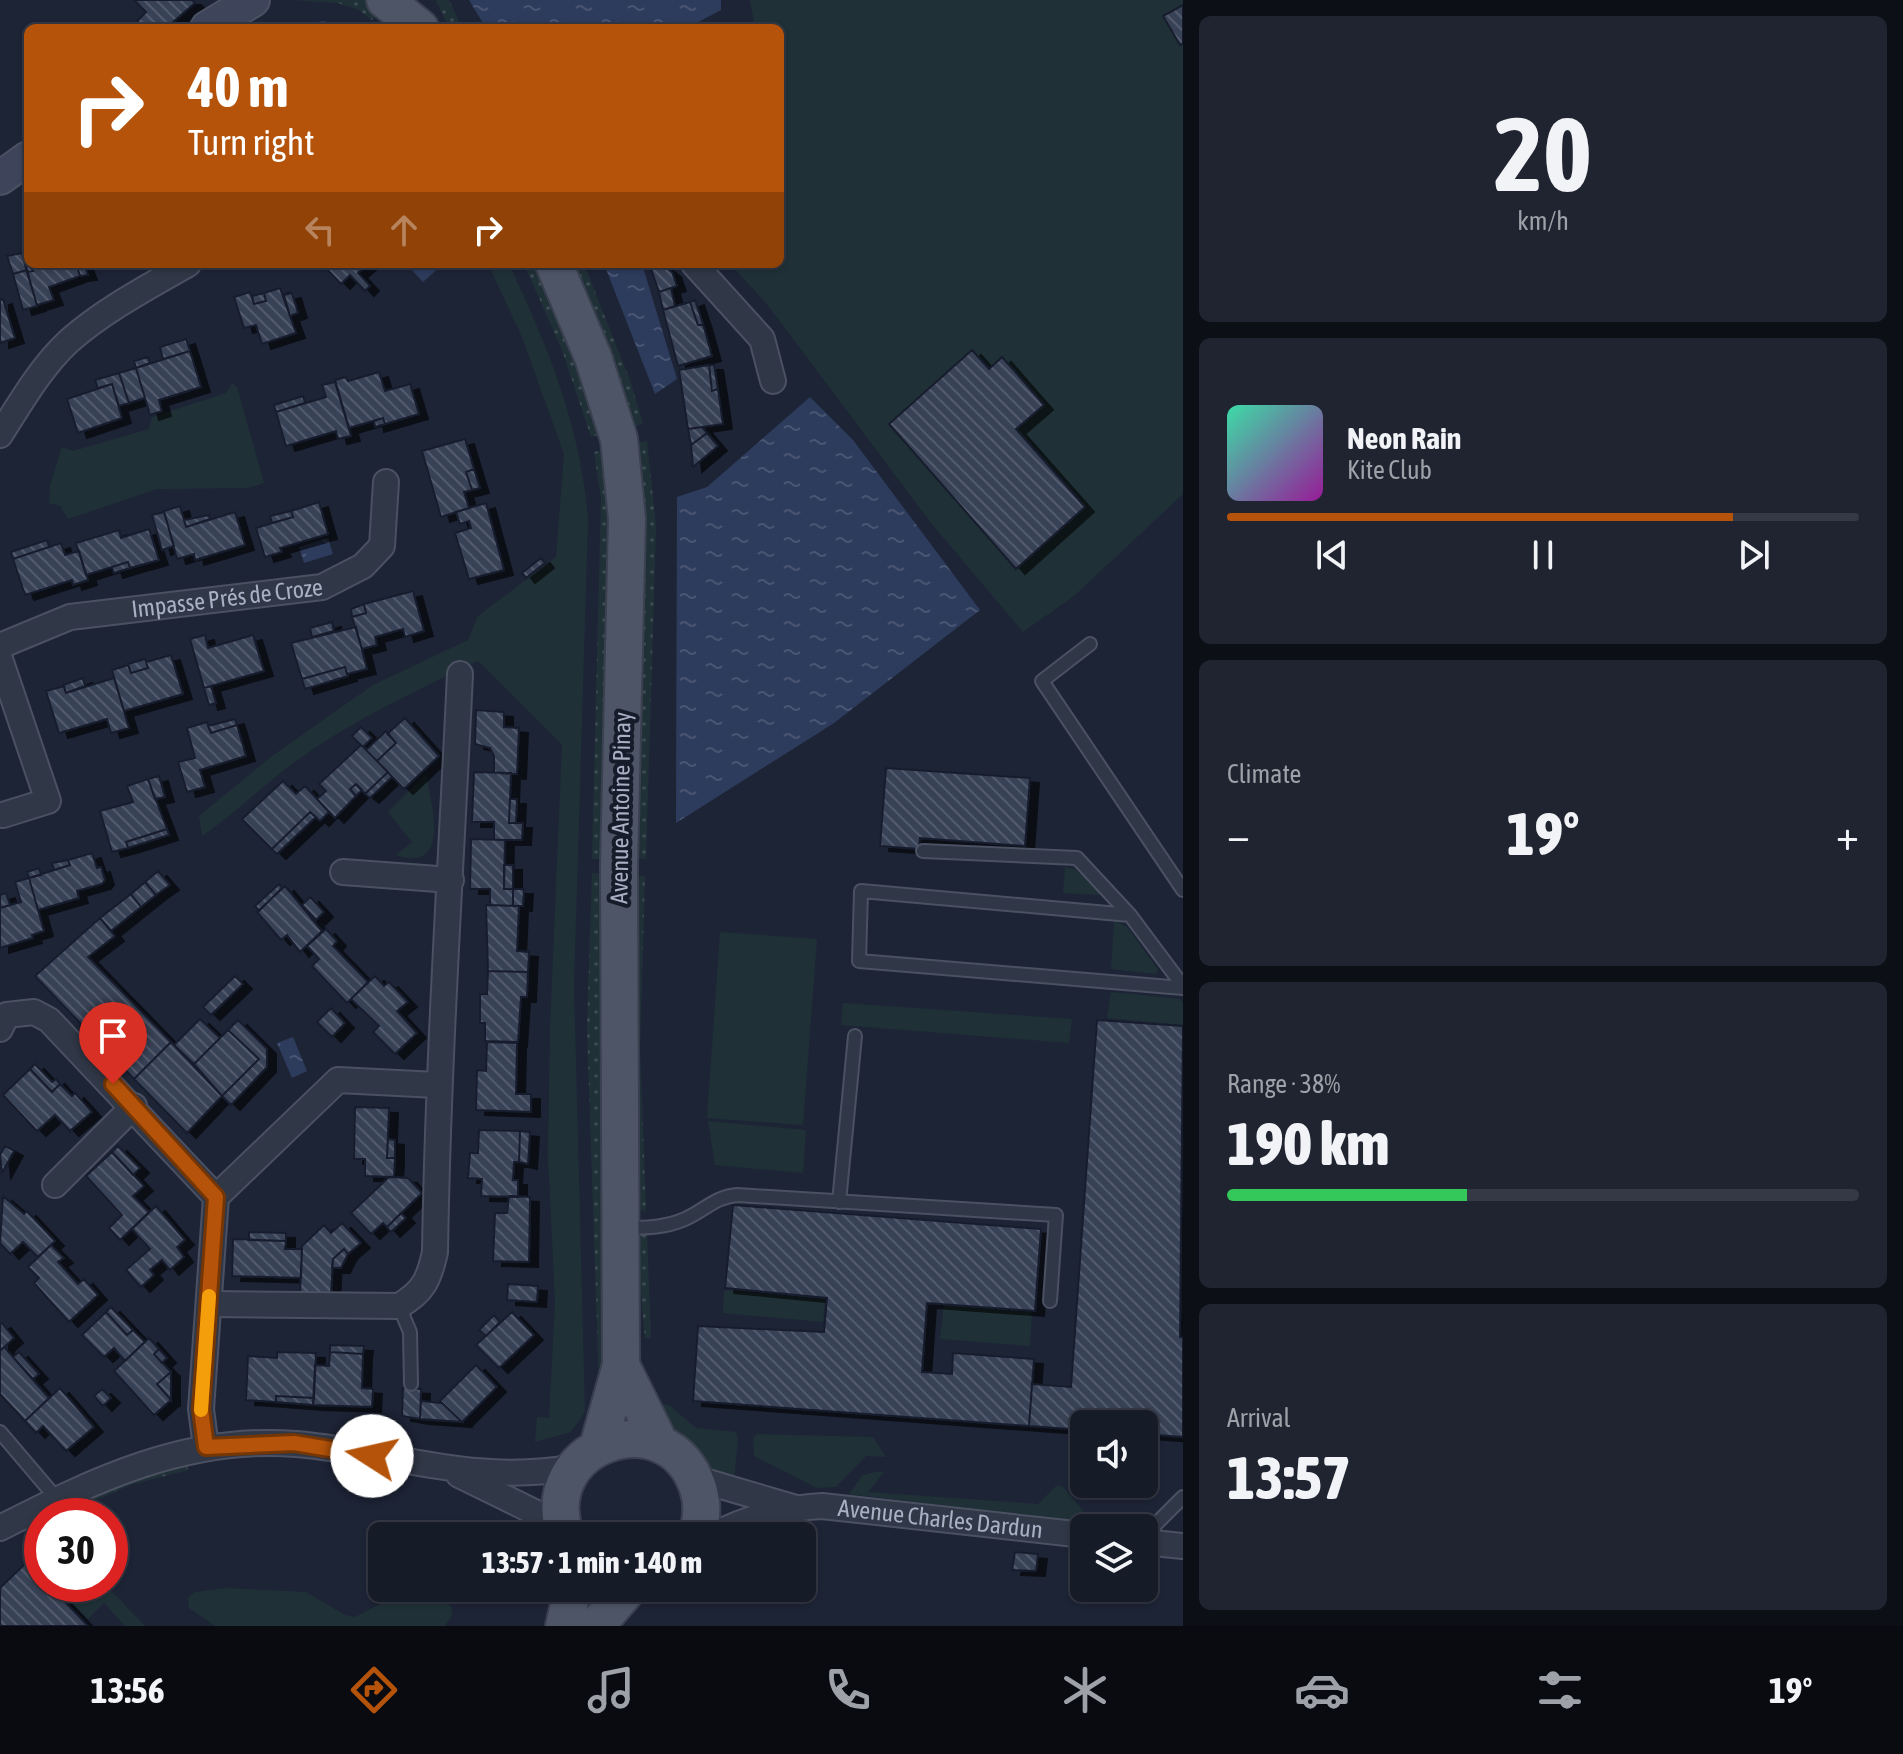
<!DOCTYPE html>
<meta charset="utf-8">
<style>
:root{--surface:#161b28;--page:#1f2430;--text:#f1f3f6;--muted:#9ea1a8;--line:#353945;--accent:#b45309}
body{margin:0;font-family:"Asap Condensed",sans-serif;background:var(--page);color:var(--text);height:100vh;display:flex;flex-direction:column;font-size:30px;white-space:nowrap}
*{box-sizing:border-box;margin:0}
p{font-size:26px;color:var(--muted)}
.icon{flex:none;width:44px;height:44px;fill:none;stroke:currentColor;stroke-width:2;stroke-linecap:round;stroke-linejoin:round}
.map{position:relative;flex:1;overflow:hidden}
.drawer{display:flex;flex-direction:column;gap:16px;padding:16px;background:#0c0f16;width:720px}
.drawer>*{flex:none}
.hud{position:absolute;left:24px;top:24px;width:760px;height:244px;border-radius:12px;box-shadow:0 2px 6px #0004,0 0 0 2px var(--line);background:#b45309;color:#fff;overflow:hidden}
.tools{position:absolute;left:1070px;top:1410px;display:grid;gap:16px}
.tools a{display:grid;place-items:center;width:88px;height:88px;border-radius:12px;background:var(--surface);box-shadow:0 2px 6px #0004,0 0 0 2px var(--line);font-size:40px}
.speed{position:absolute;left:24px;top:1498px;display:flex;gap:16px;font-size:40px;font-weight:700;text-align:center}
.speed>*{display:grid;place-content:center;width:104px;height:104px;border-radius:50%;background:var(--surface);box-shadow:0 2px 6px #0004,0 0 0 2px var(--line);line-height:1}
.speed .limit{border:12px solid #d22;background:#fff;color:#111}
.pin{position:absolute;display:grid;place-items:center;width:68px;height:68px;color:#fff;margin:-82px -34px;border-radius:50% 50% 50% 0;rotate:-45deg;box-shadow:0 0 8px #0007}
.pin .icon{rotate:45deg}
.me{position:absolute;width:88px;margin:-44px;rotate:280deg;stroke-linejoin:round;filter:drop-shadow(0 0 6px #0008)}
.turn{display:flex;align-items:center;gap:28px;height:168px;padding:0 32px;font-size:36px}
.turn .icon{width:104px;height:104px;stroke-width:2.5}
.turn b{display:block;font-size:56px;line-height:68px}
.lanes{display:flex;align-items:center;height:76px;padding:0 32px;background:#0003;justify-content:center;gap:40px;direction:ltr}
.lanes .off{opacity:.35}
.big{font-size:60px;font-weight:800;line-height:1.1}
.drawer .tile{flex:1;display:flex;flex-direction:column;justify-content:center;gap:12px;min-width:0;padding:0 28px;border-radius:12px;background:var(--page)}
.drawer .dial{align-items:center;gap:0}
.dial b{font-size:104px;line-height:1}
.song{display:flex;align-items:center;gap:24px}
.cover{width:96px;height:96px;border-radius:12px;background:linear-gradient(135deg,hsl(160 70% 55%),hsl(300 70% 35%))}
.played{height:8px;border-radius:4px;background:linear-gradient(90deg,var(--accent) 80%,var(--line) 80%)}
.keys{display:flex;justify-content:space-around;direction:ltr}
.heat{display:flex;justify-content:space-between;align-items:center;font-size:44px;direction:ltr}
.charge{height:12px;border-radius:6px;background:linear-gradient(90deg,#34c759 38%,var(--line) 0)}
.trip{position:absolute;left:368px;top:1522px;width:448px;height:80px;border-radius:12px;background:var(--surface);box-shadow:0 2px 6px #0004,0 0 0 2px var(--line);font-weight:800;line-height:80px;text-align:center}
.tab-bar{display:flex;height:128px;justify-content:space-around;align-items:center;background:#090b10;color:var(--muted)}
.tab-bar .icon{width:56px;height:56px}
.tab-bar .current{color:var(--accent)}
.tab-bar b{font-size:36px;color:var(--text)}
main{display:flex;flex:1;min-height:0}
.map>svg:first-child{display:block}
</style>
<main>
<div class="map">
<svg width="1183" height="1626" viewBox="0 0 1183 1626">
<defs>
<pattern id="garden-dots" width="8" height="8" patternUnits="userSpaceOnUse" patternTransform="scale(2)"><rect width="8" height="8" fill="#1f3137"/><path d="M2 2h.1M6 6h.1" fill="none" stroke="#3d4c52" stroke-width="1.8" stroke-linecap="round"/></pattern>
<pattern id="water-ripples" width="26" height="14" patternUnits="userSpaceOnUse" patternTransform="scale(2)"><rect width="26" height="14" fill="#2d3b5c"/><path d="M2 4q2-2 4 0t4 0M15 11q2-2 4 0t4 0" fill="none" stroke="#495572"/></pattern>
<pattern id="building-back-hatch" width="6" height="6" patternUnits="userSpaceOnUse" patternTransform="scale(2)"><rect width="6" height="6" fill="#394257"/><path d="M-1 5l2 2M0 0l6 6M5-1l2 2" fill="none" stroke="#535b6e"/></pattern>
<filter id="shadow"><feDropShadow dx="9" dy="5" stdDeviation="0" flood-color="#0009"/></filter>
</defs>
<rect width="100%" height="100%" fill="#1d2436"/>
<path fill="#1f3137" d="M750,0H1183V494L1074,596L1023,632L931,523L767,304L730,264H780V28H755Z
M488,264H509C548,347 581,427 588,520L574,986L585,1412L571,1432L535,1442L537,1417L549,1418L555,1302L548,1154L550,1028L562,745L478,661C411,693 343,725 284,770C256,792 232,816 202,836L199,816L272,756L373,685L468,640L478,616L556,557L564,454L522,337Z
M232,383L237,387L264,483L248,488L157,489L68,519L60,506L49,503L50,485L62,447L73,451L149,429L152,417L226,393Z
M426,774C431,802 452,874 396,855L412,842L388,812Z
M1065,867L1074,869L1099,889V895L1063,893Z
M1114,920L1128,928L1158,970L1156,974L1111,969Z
M720,932L817,939L803,1125L707,1118Z
M1111,992L1180,999L1183,1003V1025L1107,1018Z
M843,1003L1072,1019L1069,1043L841,1025Z
M708,1121L806,1130L803,1173L715,1165Z
M724,1290L825,1299L823,1322L723,1313Z
M944,1304L1032,1312L1030,1346L940,1339Z
M653,1402L669,1405L696,1428L736,1432L738,1439L734,1479C695,1466 675,1435 653,1402Z
M757,1434L873,1437L886,1457L866,1456L836,1487L817,1488L754,1456L753,1438Z
M874,1472H884L868,1492L1038,1504L1057,1485L1063,1487L1085,1513V1518L1080,1522L849,1494L862,1476Z
M54,1584H105L145,1626H125L104,1603L88,1619Z
M226,1588L306,1592L345,1615L355,1617L411,1588H432L451,1607L452,1615L445,1626H215L189,1608L188,1598L195,1592Z"/>
<path fill="url(#garden-dots)" d="M294,0H365L381,10L372,20L359,10L338,3Z
M436,0H449L462,28H449Z
M524,264H538L562,314L602,434L591,437L562,350Z
M571,264H584L631,383L643,424L631,427Z
M647,441L656,527L646,859L634,858L635,443Z
M606,449L613,513L604,859H592L601,499L594,452Z
M592,873L603,874C600,962 600,1049 602,1136C603,1183 620,1351 599,1384L587,1027Z
M633,876H645L640,1048L646,1211L634,1209Z
M635,1234H647L651,1338H645Z
M186,1463L188,1470L130,1485L59,1516H48L114,1485Z"/>
<path fill="url(#water-ripples)" d="M469,0H721V10L687,28H486Z
M323,21L350,28H290L292,27Z
M416,264H443L423,282L411,269Z
M604,264H642L677,379L655,394Z
M810,397L853,440L980,610L834,723L676,823L677,497L707,487Z
M328,538L333,554L304,563L299,547Z
M293,1037L307,1071L292,1078L277,1043Z"/>
<path fill="url(#building-back-hatch)" stroke="#181e2d" stroke-width="2" filter="url(#shadow)" d="M134,0H192L195,3L166,28H131L146,12Z
M1183,5V44L1180,45L1163,16Z
M28,252V264L33,271L27,272L22,253Z
M22,253L27,270L13,274L7,256Z
M31,264H76L80,276L49,287L54,300L37,305L27,272L33,271Z
M76,264H84L88,275L80,276Z
M322,264H368L358,273L370,286L365,291L350,275L341,284Z
M663,265L672,272L677,286L659,292L651,269Z
M27,270L37,306L23,310L13,274Z
M280,288L296,333L262,344L256,325L244,328L234,297L250,292L254,304L266,301L264,293Z
M671,288L675,306L663,310L659,292Z
M264,293L266,301L254,304L252,296Z
M292,293L298,313L290,316L284,295Z
M3,299L15,338L0,343V300Z
M695,300L703,324L698,325L690,302Z
M690,302L698,325L703,324L712,356L678,366L663,310Z
M186,339L190,351L163,359L160,347Z
M972,350L989,369L1002,357L1044,405L1016,429L1085,507L1016,569L889,424Z
M190,351L201,387L159,400L162,411L150,415L136,368Z
M148,357L150,363L136,368L134,361Z
M709,365H714L718,389L712,391Z
M709,365L712,391L718,389L723,424L688,429L679,370Z
M136,368L145,398L129,403L119,373Z
M379,372L385,391L410,384L419,414L385,424L383,418L349,428L335,380L346,377L348,381Z
M119,373L129,403L119,406L112,384L98,388L95,380Z
M335,382L351,436L338,439L336,431L286,446L276,412L326,397L322,385Z
M112,384L122,418L78,433L67,399Z
M303,396L305,403L276,412L274,405Z
M383,418L385,424L375,427L374,421Z
M702,427L707,433L691,445L688,429Z
M707,433L718,446L693,467L691,445Z
M465,439L474,469L466,472L472,490L464,492L469,508L441,517L422,451Z
M474,469L480,488L472,490L466,472Z
M319,502L328,534L280,548L282,552L265,557L256,528L293,517L291,511Z
M486,503L504,570L469,579L455,533L471,528L469,521L460,524L456,512Z
M180,506L186,527L235,512L245,545L195,560L194,554L177,559L164,511Z
M291,511L293,517L272,523L270,516Z
M164,512L174,546L162,550L152,515Z
M209,515L210,519L186,527L184,520Z
M149,529L159,560L130,568L128,562L86,575L76,543L119,530L121,538Z
M47,540L49,547L13,559L11,552Z
M61,543L65,555L79,551L88,580L73,585L72,580L25,595L13,559Z
M541,558L545,563L526,578L522,573Z
M128,562L130,568L114,573L112,567Z
M413,591L424,631L405,637L403,629L375,637L377,645L362,649L352,617L366,613L364,604Z
M364,604L366,613L352,617L351,609Z
M332,622L334,631L312,637L310,628Z
M356,627L367,669L347,674L345,667L302,679L291,643Z
M205,635L208,648L253,635L264,671L204,688L190,639Z
M171,655L183,694L124,711L112,670L128,665L131,673L148,668L146,662Z
M145,659L148,668L131,673L128,664Z
M345,667L348,676L305,689L302,679Z
M83,678L85,686L66,693L63,685Z
M114,678L129,728L111,733L107,719L59,733L46,691L64,686L66,693Z
M211,686L216,703L209,705L204,688Z
M476,710L504,712V727L519,728L517,774L494,773V756L490,748L475,744Z
M405,718L439,756L404,789L377,761L396,743L387,734Z
M235,719L237,725L211,733L208,726Z
M207,722L211,733L237,725L246,756L200,770L205,787L187,792L178,762L195,758L187,728Z
M361,727L372,738L363,747L352,736Z
M386,731L396,743L377,761L366,750Z
M361,745L388,772L365,794L356,784L350,789L356,796L335,818L317,799L326,791L319,784Z
M886,768L1030,778L1025,846L920,838L919,849L880,846Z
M388,772L392,777L370,798L365,794Z
M474,772L511,773L509,823H523L522,840H494V822H472Z
M159,776L165,797L155,799L148,779Z
M148,779L167,829L126,842L128,848L112,852L100,811L133,802L127,786Z
M283,781L296,794L305,786L329,812L320,821L310,812L272,849L242,819Z
M356,784L362,790L356,796L350,789Z
M510,799H517L516,823H509Z
M310,812L316,817L277,854L272,849Z
M167,829L169,835L128,848L126,842Z
M471,839L505,840L504,889H513V906L490,905V889H470Z
M92,853L97,868L101,867L105,880L102,884L77,891L79,898L38,910L29,878L70,865L68,860Z
M68,860L70,865L54,870L52,863Z
M504,865H513V889H504Z
M39,868L41,875L29,878L27,872Z
M158,871L170,885L156,895L145,882Z
M29,878L44,931L32,935L33,938L0,948V908L21,902L15,882Z
M145,882L156,895L141,907L131,894Z
M279,884L282,888L259,911L255,906Z
M285,886L322,931L300,952L287,935L281,940L257,912Z
M513,889H524L523,906H513Z
M6,893L10,905L0,908V895Z
M131,894L141,907L111,931L100,918Z
M310,897L324,912L316,920L302,905Z
M486,905L519,906L517,951L529,952L528,972L488,971Z
M100,918L115,936L88,957L171,1042L134,1079L35,976Z
M326,929L337,941L333,946L368,982L347,1003L312,966L319,959L307,946Z
M488,971L528,972L527,997H521L518,1042L485,1041V1023H480V994H487Z
M235,976L243,984L211,1015L203,1007Z
M375,976L384,986L389,982L408,1002L397,1011L417,1033L395,1054L373,1032L379,1026L351,999Z
M331,1008L345,1023L332,1037L317,1022Z
M200,1019L220,1038L194,1064L174,1045Z
M238,1020L267,1049V1067L231,1105L222,1096L259,1059L228,1030Z
M1097,1020L1183,1026L1180,1337L1183,1338V1437L1144,1434V1424H1084V1430L1029,1426L1032,1384L1071,1387Z
M228,1030L259,1059L222,1096L194,1064Z
M171,1042L222,1096L187,1133L134,1079Z
M487,1042L517,1043L516,1094H531V1112L476,1110L477,1070L486,1071Z
M35,1064L52,1082L56,1079L60,1084L52,1092L30,1069Z
M30,1069L52,1092L60,1084L72,1096L75,1093L92,1112L70,1131L55,1115L37,1131L3,1095Z
M355,1107L389,1108L387,1158H395L394,1177L365,1176V1159H354Z
M479,1130L520,1131L519,1162H514L513,1180H518V1197L481,1196L482,1179L468,1178L470,1153H478Z
M520,1131L530,1132L528,1164L519,1162Z
M388,1139L395,1140V1158H387Z
M5,1146L14,1151L2,1173L0,1155Z
M118,1146L140,1168L133,1175L112,1152Z
M112,1152L144,1186L133,1196L149,1212L120,1240L109,1228L122,1215L86,1176Z
M389,1177L408,1178L422,1193L387,1227L383,1223L371,1234L351,1213Z
M3,1196L24,1214L27,1211L55,1241L38,1257L23,1242L10,1254L0,1243Z
M509,1196L530,1197L529,1262L493,1261L495,1213H507Z
M733,1205L1041,1229L1035,1311L927,1303L922,1372L952,1374L953,1353L1034,1359L1029,1426L693,1401L698,1326L824,1332L827,1298L725,1288Z
M156,1206L185,1240L177,1247L184,1257L170,1270L162,1260L150,1270L154,1275L141,1287L126,1270L150,1249L132,1229Z
M401,1213L406,1218L391,1232L387,1227Z
M342,1223L361,1243L348,1254L344,1249L333,1259L331,1295L300,1294L302,1246L324,1225L331,1233Z
M249,1232L286,1233V1241L249,1240Z
M233,1239L286,1241L285,1249H302L301,1278L232,1276Z
M51,1245L64,1258L58,1262L78,1284L84,1279L98,1295L69,1322L34,1283L39,1278L28,1267Z
M344,1249L348,1254L341,1268H332L333,1259Z
M508,1284L538,1286L537,1302L507,1300Z
M111,1307L133,1330L127,1335L106,1312Z
M106,1312L127,1335L133,1330L145,1342L125,1361L114,1348L104,1357L82,1335Z
M512,1312L534,1335L499,1368L476,1345Z
M494,1315L500,1322L486,1336L479,1330Z
M2,1323L14,1338L0,1351V1324Z
M149,1338L159,1349L154,1354L171,1372L157,1384L171,1400L154,1415L114,1371Z
M330,1345L364,1346L363,1354L330,1352Z
M4,1347L49,1398L25,1421L0,1394V1351Z
M159,1349L167,1358L162,1363L154,1354Z
M19,1352L39,1374L33,1379L13,1357Z
M277,1352L316,1353L314,1398L276,1396V1402L246,1400L248,1356L277,1358Z
M330,1352L363,1354L362,1388L373,1389L372,1407L313,1405L315,1365L329,1366Z
M476,1365L497,1387L462,1422L440,1401Z
M171,1372V1400L157,1384Z
M60,1388L94,1427L66,1451L43,1426L36,1433L25,1421Z
M403,1388L421,1389L420,1419L402,1416Z
M102,1389L111,1398L103,1406L94,1396Z
M276,1396L314,1398L313,1405L276,1402Z
M421,1401L442,1403L462,1422L420,1419Z
M1015,1552L1038,1554L1036,1571L1012,1570Z
M27,1562L42,1578V1584H48L88,1626H0V1588Z"/>
<g fill="none" stroke-linecap="round" stroke-linejoin="round">
<g stroke="#4b5162" stroke-width="16">
<path id="lane" d="M1090,644L1042,681L1183,890
M923,851L1077,858L1130,915
M1183,986L1130,915L861,891L859,961L1183,988
M839,1202L855,1036
M622,1228C644,1228 665,1228 685,1219C705,1210 715,1197 737,1195L1056,1215L1050,1301
M399,1306L410,1332L411,1384
M0,1432L57,1499
M1144,1536L1183,1497"/>
</g>
<g stroke="#4b5162" stroke-width="28">
<g id="street">
<path d="M694,264L762,339L773,381"/>
<path d="M0,435C21,402 41,367 69,341C104,310 148,287 188,264"/>
<path id="s1" d="M0,646L70,617L322,587L363,566L382,546L386,482"/>
<path d="M0,659L48,801L3,815"/>
<path d="M343,872L451,880"/>
<path d="M0,1029L7,1015L34,1012L49,1020L216,1197"/>
<path d="M55,1185L134,1106"/>
<path d="M209,1304L399,1306C423,1292 429,1280 435,1252C438,1060 451,867 460,674"/>
<path d="M206,1447L201,1409L216,1197L338,1080L437,1085"/>
<path d="M459,1475L563,1526"/>
<path d="M694,1478L796,1508"/>
<path d="M0,1528C94,1480 187,1435 296,1444C393,1452 474,1486 574,1467"/>
<path id="s2" d="M712,1536C745,1518 785,1508 822,1506L1084,1535"/>
<path d="M1144,1542L1183,1546"/>
</g>
</g>
<g stroke="#4b5162" stroke-width="36">
<path id="secondary" d="M207,28L253,0
M0,178L28,158"/>
</g>
<g stroke="#3a4050" stroke-width="40">
<path id="primary" d="M385,0L420,28
M554,264L593,357L619,439L627,519L619,866L621,1365L598,1447
M621,1365L660,1444
M566,1536C532,1445 668,1397 698,1488C703,1504 702,1521 696,1536
M564,1626L573,1588
M596,1626L629,1588"/>
</g>
<use href="#lane" stroke="#303746" stroke-width="12"/>
<use href="#street" stroke="#303746" stroke-width="24"/>
<use href="#secondary" stroke="#3e455a" stroke-width="32"/>
<use href="#primary" stroke="#4e5567" stroke-width="36"/>
</g>
<g fill="none" stroke-linecap="round" stroke-linejoin="round">
<g stroke="#753606" stroke-width="20">
<path id="route" d="M113,1084L216,1197L201,1409L206,1447L294,1443L372,1456"/>
</g>
<use href="#route" stroke="#b45309" stroke-width="14"/>
<path stroke="#f59e0b" stroke-width="14" d="M201,1410L209,1296"/>
</g>
<g text-anchor="middle" stroke-width="8" stroke-linejoin="round" paint-order="stroke">
<g font-size="24" fill="#aab0c4" stroke="#161c2a">
<text dy="8" stroke="none"><textPath href="#s1" startOffset="234">Impasse Prés de Croze</textPath></text>
<text transform="translate(621 808) rotate(-89)" y="8">Avenue Antoine Pinay</text>
<text dy="8" stroke="none"><textPath href="#s2" startOffset="234">Avenue Charles Dardun</textPath></text>
</g>
</g>
</svg>
<div class="tools">
<a><svg class="icon" aria-label="sound" viewBox="0 0 24 24"><path d="M4 9h4l5-4v14l-5-4H4zM17 9q2 3 0 6"/></svg></a>
<a><svg class="icon" aria-label="layers" viewBox="0 0 24 24"><path d="M12 4l9 5-9 5-9-5zM3 14l9 5 9-5"/></svg></a>
</div>
<div class="speed"><div class="limit">30</div></div>
<div class="pin" style="left:113px;top:1084px;background:#d93025"><svg class="icon" aria-label="arrive" viewBox="0 0 24 24"><path d="M6 21V4h12l-3 4 3 4H6"/></svg></div>
<svg class="me" style="left:372px;top:1456px" viewBox="-20 -20 40 40"><circle r="19" fill="#fff"/><path d="M0-13L10 11 0 6-10 11z" fill="#b45309"/></svg>
<div class="trip">13:57 · 1 min · 140 m</div>
<div class="hud">
<div class="turn"><svg class="icon" aria-label="right" viewBox="0 0 24 24"><path d="M7 20v-9h11M14 6l5 5-5 5"/></svg><div><b>40 m</b>Turn right</div></div>
<div class="lanes"><svg class="icon off" aria-label="left" viewBox="0 0 24 24"><path d="M17 20v-9H6M10 6l-5 5 5 5"/></svg><svg class="icon off" aria-label="ahead" viewBox="0 0 24 24"><path d="M12 20V5M6 11l6-6 6 6"/></svg><svg class="icon" aria-label="right" viewBox="0 0 24 24"><path d="M7 20v-9h11M14 6l5 5-5 5"/></svg></div>
</div>
</div>
<section class="drawer">
<div class="tile dial"><b>20</b><p>km/h</p></div>
<div class="tile">
<div class="song"><i class="cover"></i><div><b>Neon Rain</b><p>Kite Club</p></div></div>
<div class="played"></div>
<div class="keys"><svg class="icon" aria-label="previous" viewBox="0 0 24 24"><path d="M18 5L8 12l10 7zM5 5v14"/></svg><svg class="icon" aria-label="pause" viewBox="0 0 24 24"><path d="M8 5v14M16 5v14"/></svg><svg class="icon" aria-label="next" viewBox="0 0 24 24"><path d="M6 5l10 7-10 7zM19 5v14"/></svg></div>
</div>
<div class="tile"><p>Climate</p>
<div class="heat"><a>−</a><b class="big">19°</b><a>+</a></div>
</div>
<div class="tile"><p>Range · 38%</p><b class="big">190 km</b><div class="charge"></div></div>
<div class="tile"><p>Arrival</p><b class="big">13:57</b></div>
</section>
</main>
<nav class="tab-bar">
<b>13:56</b>
<svg class="icon current" aria-label="directions" viewBox="0 0 24 24"><path d="M12 3l9 9-9 9-9-9zM9 14v-3h6M13 9l2 2-2 2"/></svg>
<svg class="icon" aria-label="music" viewBox="0 0 24 24"><path d="M9 18V5l10-2v13"/><circle cx="6" cy="18" r="3"/><circle cx="16" cy="16" r="3"/></svg>
<svg class="icon" aria-label="phone" viewBox="0 0 24 24"><path d="M5 4h4l2 5-3 2q2 4 5 5l2-3 5 2v4C11 20 4 13 5 4z"/></svg>
<svg class="icon" aria-label="climate" viewBox="0 0 24 24"><path d="M12 3v18M4 7l16 10M4 17L20 7"/></svg>
<svg class="icon" aria-label="car" viewBox="0 0 24 24"><path d="M5 17H2v-5l4-1 3-4h7l3 4 3 1v5h-3M9 17h6M6 11h13"/><circle cx="7" cy="17" r="2"/><circle cx="17" cy="17" r="2"/></svg>
<svg class="icon" aria-label="filters" viewBox="0 0 24 24"><path d="M4 7h16M4 17h16"/><circle cx="9" cy="7" r="2"/><circle cx="15" cy="17" r="2"/></svg>
<b>19°</b>
</nav>
